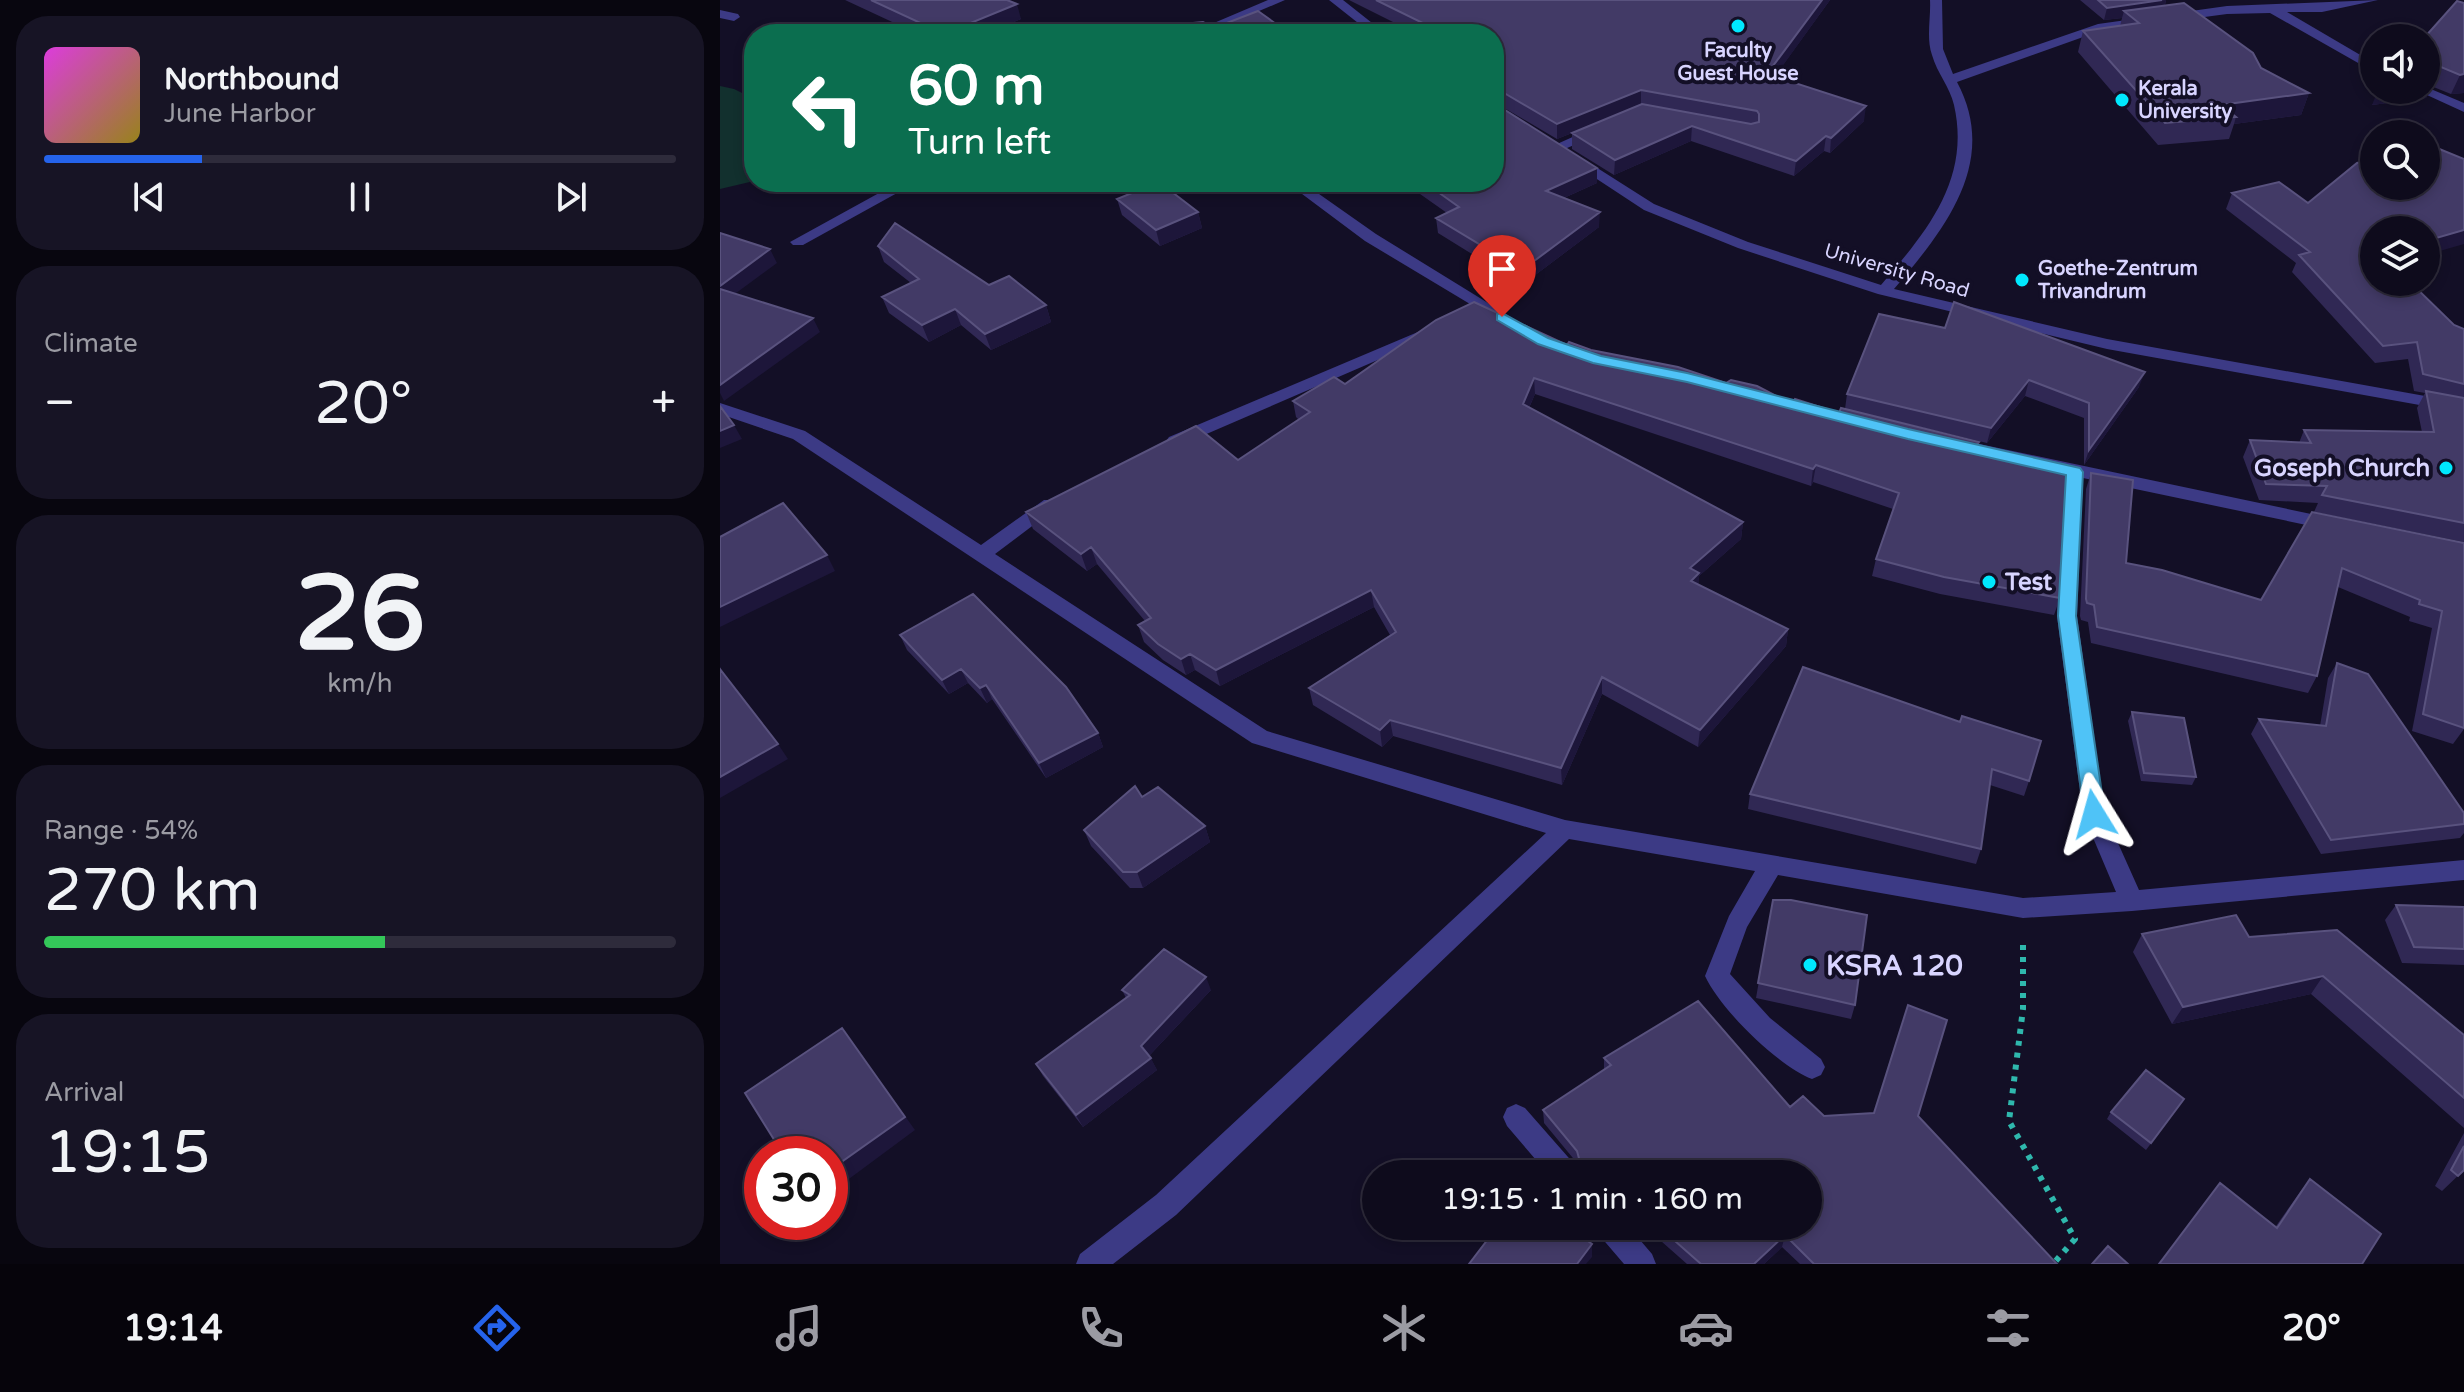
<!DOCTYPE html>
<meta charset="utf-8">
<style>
:root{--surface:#0e0b1c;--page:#171425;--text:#f1f3f6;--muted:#9b9ba3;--line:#2e2b3b;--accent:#2563eb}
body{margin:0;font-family:"Varela Round",sans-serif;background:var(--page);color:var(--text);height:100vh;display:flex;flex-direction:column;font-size:30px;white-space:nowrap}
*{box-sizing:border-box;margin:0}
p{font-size:26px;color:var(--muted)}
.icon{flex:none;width:44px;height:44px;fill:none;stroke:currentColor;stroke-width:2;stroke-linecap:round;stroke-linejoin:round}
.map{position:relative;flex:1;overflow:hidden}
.panel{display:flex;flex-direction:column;gap:16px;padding:16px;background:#08060f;width:720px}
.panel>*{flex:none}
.guide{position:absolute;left:24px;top:24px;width:760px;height:168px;border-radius:32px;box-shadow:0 4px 12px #0003,0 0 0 2px var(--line);background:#0b6e4f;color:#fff;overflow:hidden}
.fabs{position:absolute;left:1640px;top:24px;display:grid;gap:16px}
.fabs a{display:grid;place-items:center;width:80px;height:80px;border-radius:50%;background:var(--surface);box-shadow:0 4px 12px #0003,0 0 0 2px var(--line);font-size:40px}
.speed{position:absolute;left:24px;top:1136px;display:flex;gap:16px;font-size:40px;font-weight:700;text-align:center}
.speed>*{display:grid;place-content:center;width:104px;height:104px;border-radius:50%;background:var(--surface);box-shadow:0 4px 12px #0003,0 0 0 2px var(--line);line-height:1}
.speed .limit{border:12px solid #d22;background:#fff;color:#111}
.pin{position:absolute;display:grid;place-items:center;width:68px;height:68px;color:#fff;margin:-82px -34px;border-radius:50% 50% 50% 0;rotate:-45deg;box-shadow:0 0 8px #0007}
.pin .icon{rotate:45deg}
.me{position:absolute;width:88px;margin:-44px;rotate:352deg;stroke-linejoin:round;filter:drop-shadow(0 0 6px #0008)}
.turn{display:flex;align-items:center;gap:28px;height:168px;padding:0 32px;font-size:36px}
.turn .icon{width:104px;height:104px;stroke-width:2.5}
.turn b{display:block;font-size:56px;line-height:68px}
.big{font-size:60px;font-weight:600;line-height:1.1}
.panel .tile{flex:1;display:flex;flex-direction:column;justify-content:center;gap:12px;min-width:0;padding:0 28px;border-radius:32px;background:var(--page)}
.panel .dial{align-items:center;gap:0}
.dial b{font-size:104px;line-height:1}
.song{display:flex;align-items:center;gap:24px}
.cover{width:96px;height:96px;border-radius:12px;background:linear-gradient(135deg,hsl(300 70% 55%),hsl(50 70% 35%))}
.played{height:8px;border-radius:4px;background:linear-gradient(90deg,var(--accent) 25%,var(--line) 25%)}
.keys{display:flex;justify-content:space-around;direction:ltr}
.heat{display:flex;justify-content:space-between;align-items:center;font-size:44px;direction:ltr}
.charge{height:12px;border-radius:6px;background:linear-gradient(90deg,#34c759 54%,var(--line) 0)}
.trip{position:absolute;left:642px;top:1160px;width:460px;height:80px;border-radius:40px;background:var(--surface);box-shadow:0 4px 12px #0003,0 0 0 2px var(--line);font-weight:600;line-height:80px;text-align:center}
.menu{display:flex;height:128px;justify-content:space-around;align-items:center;background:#06040b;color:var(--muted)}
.menu .icon{width:56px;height:56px}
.menu .current{color:var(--accent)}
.menu b{font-size:36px;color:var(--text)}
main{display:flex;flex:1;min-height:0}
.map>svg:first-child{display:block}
</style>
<main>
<section class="panel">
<div class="tile">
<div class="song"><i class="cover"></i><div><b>Northbound</b><p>June Harbor</p></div></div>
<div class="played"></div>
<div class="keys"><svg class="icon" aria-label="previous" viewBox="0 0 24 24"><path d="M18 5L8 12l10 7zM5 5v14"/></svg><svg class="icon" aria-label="pause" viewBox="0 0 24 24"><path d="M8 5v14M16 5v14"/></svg><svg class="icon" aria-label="next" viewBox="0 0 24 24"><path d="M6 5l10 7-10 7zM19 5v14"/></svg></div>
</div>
<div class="tile"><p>Climate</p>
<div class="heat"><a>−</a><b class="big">20°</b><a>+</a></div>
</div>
<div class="tile dial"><b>26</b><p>km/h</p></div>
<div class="tile"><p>Range · 54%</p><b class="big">270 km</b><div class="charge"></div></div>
<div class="tile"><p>Arrival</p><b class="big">19:15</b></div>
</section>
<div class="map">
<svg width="1744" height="1264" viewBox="0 0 1744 1264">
<rect width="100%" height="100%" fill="#130f26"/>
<path fill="#12302e" d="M0,86L14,89L34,99V181L0,189Z"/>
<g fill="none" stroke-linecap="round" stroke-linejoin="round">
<path stroke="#2fb8ad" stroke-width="6" stroke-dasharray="5 7" stroke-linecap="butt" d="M1303,945V1009L1289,1121L1355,1239L1333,1264"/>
<path fill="#3c3a85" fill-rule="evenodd" d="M548,0H565L485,34H468Z
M609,0H623L666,34H652Z
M1210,0H1222L1223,49L1233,74L1378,24L1507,6L1658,0L1602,12H1567L1654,63V72L1550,13L1507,14L1380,31L1237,82C1280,162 1224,230 1174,289L1387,339L1744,403V413L1387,349L1158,294L1018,248L924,210L848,160L860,157L934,204L1028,242L1161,285C1206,232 1251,180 1234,105C1230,87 1217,73 1212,55C1206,38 1211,18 1210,0Z
M0,10L18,14L20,17L14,21L0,18Z
M1706,87L1744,103V112L1696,90H1706Z
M875,127L880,128V134L840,151L828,148Z
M179,182H197L83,245H73L70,242Z
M566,182H582L656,234L794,319L792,322H780L645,241Z
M705,329L713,334L711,337L461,445H449L446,441L449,437Z
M0,403L85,431L261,545L324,500H336L339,504L336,508L275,554L547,731L845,820L1303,898L1396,892L1363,814L1337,616L1345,474L1225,448L1222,444L1225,440L1231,438L1615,519L1624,525L1615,531L1363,478L1357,616L1385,814L1419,890L1744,860V880L1412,911L1303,918L1058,875L1027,927L1010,974L1050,1018L1101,1059L1105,1067L1101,1075L1092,1079C1057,1065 1001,1010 985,976L1009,916L1035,871L849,839L456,1215L393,1264H356L360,1254L436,1195L826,833L532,743L73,439L0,414Z
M796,1104L805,1108L855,1165L858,1174H828L787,1126L783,1117L787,1108Z
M876,1226H908L932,1254L936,1264H904L880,1236Z"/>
</g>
<path fill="#302854" d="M125,0H287L301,19L264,34H198Z
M629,0H1110L1055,76L1144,121L1110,153L1104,151L1074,176L971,141L894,175L852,149V133L902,113L837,139L774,102V34H697Z
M1360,0H1446L1445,5L1541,68L1589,93L1581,115L1514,124L1509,139L1438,145L1358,52L1363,31L1400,26L1402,18L1384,20Z
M1737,1L1744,93L1731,94L1711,86L1706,98L1652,105Z
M683,182L877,183L844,198L879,227L802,285L718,233L716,218L727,213Z
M1512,193L1588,203L1706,230L1654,282L1734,325L1744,329V542L1594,512L1598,503L1539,500L1523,457L1530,440L1579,443L1584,430L1702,432L1697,408L1705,393L1694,391L1688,359L1655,363L1572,272L1576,263L1506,209Z
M397,199L478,212L482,228L440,246L402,215Z
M158,246L326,305L331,322L271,350L241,325L209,342L169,313L162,297L191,283L164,262Z
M1159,314L1419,387L1364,465V418L1305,396L1267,443L1125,409L1127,394Z
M847,345L1006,383L1072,404L1119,413L1256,451L1340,598L1334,615L1220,594L1152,576L1156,559L1173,509L1093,482L1091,486L815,394L809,408L1023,522L1021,539L979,576L978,585L1068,629L1066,646L978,747L882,694L842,785L673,736L662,747L593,705L589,688L670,635L654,607L500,686L475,670L466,675L443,660L424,642L418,625L425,621L377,564L367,571L313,529L306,512L518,460L579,420L576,417L573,401L625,384Z
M1371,473L1406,563L1541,600L1592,512L1744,543V729L1733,744L1692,731L1712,628L1689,621L1690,617L1618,587L1597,676L1588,693L1371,643L1368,622L1361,620L1360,616L1366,489Z
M180,635L378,733L383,747L326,778L272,699L267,703L248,683L229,694L187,650Z
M1617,663L1744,813V833L1740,838L1601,854L1531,734L1539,719L1600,726L1608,678Z
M1083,667L1309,781L1304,796L1270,785L1261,849L1256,864L1028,809L1030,794Z
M1412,712L1476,777L1472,785L1421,781L1408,721Z
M422,797L485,826L490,842L423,888H410L371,846L364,830Z
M1053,900L1135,1005L1131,1019L1036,998Z
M1676,905L1744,907V965L1682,963L1665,920Z
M1422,934L1529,937L1744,1035V1128L1591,994L1452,1024L1413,952Z
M402,990H491L429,1056L437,1070L363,1127L323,1076L316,1064L406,998Z
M884,1058L1104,1116H1198L1337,1264H1080L1062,1247L1044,1264H967L924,1226H1088V1174H860L857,1163L824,1123L823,1110L884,1070Z
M1459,1106L1426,1150L1387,1119L1391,1112Z
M1744,1133V1170L1722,1191L1715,1186Z
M1590,1179L1642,1264L1556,1226L1580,1192Z"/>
<path fill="#1d163a" d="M1102,0H1110L1046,89L1047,74Z
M1446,0L1443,12L1404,11L1402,18L1384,20L1387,8Z
M297,4L301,19L264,34H224Z
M1714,64L1707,79L1715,78L1706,98L1652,105L1658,90H1706V69Z
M1744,74V93L1731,94L1740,75Z
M921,90V105L837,139V124Z
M1589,93L1581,115L1514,124L1516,117L1501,105Z
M1146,106L1144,121L1110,153L1111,138Z
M972,126L971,141L894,175L895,160Z
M1106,136L1104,151L1074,176L1076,161Z
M877,168V183L826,206V191Z
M478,212L482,228L440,246L436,230Z
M880,212L879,227L802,285V270Z
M1744,230V244L1706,255V241Z
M50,249L57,263L4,302L0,294V286Z
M326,305L331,322L271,350L265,334Z
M235,309L241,325L209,342L202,325Z
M93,318L100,332L4,401L0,393V385Z
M1425,372L1419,387L1364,465L1369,450Z
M814,378L815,394L803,421V404Z
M1309,380L1305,396L1267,443L1271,428Z
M14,425L22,439L0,448V431Z
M1096,465L1093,482L1091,486L1093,469Z
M1023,522L1021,539L979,576L978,590L970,598V568Z
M371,547L377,564L367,571L361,554Z
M107,555L115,571L0,627V607Z
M651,590L654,607L500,686L496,670Z
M1068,629L1066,646L978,747L980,730Z
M470,654L475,670L466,675L461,659Z
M241,669L248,683L229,694L222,680Z
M882,677V694L842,785L841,768Z
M266,685L272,699L267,703L260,688Z
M670,720L673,736L662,747L660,730Z
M378,733L383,747L326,778L319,763Z
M58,744L68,759L0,798V777Z
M485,826L490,842L423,888L417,872Z
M1603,976L1591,994L1452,1024L1463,1007Z
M486,977L491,990L427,1058L421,1046Z
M122,1028L195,1130L110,1193V1170Z
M431,1058L437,1070L363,1127L356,1115Z
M1065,1235L1062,1247L1044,1264H1034Z
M872,1244V1257L866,1264H857Z"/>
<path fill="#423a66" stroke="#59527e" stroke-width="2" d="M151,0H287L297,4L224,34Z
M656,0H1102L1047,74L1146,106L1111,138L1106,136L1076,161L972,126L895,160L852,133L922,104L1031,124L1039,122V114L1037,111L921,90L837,124L774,87V34H725Z
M1378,0H1442L1387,8Z
M1737,1L1744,3V74L1740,75L1714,64L1706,69V38H1704Z
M1464,3L1533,53L1541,68L1589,93L1501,105L1516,117L1445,123L1363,31L1419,23L1404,11Z
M538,11L570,34H448L473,23L483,22L494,28Z
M1706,73L1715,78L1706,79Z
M774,103L877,168L826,191L880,212L802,270L716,218L739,207L704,182H774Z
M1712,146L1744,159V230L1706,241V230H1654V282H1690L1734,325L1744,329V384L1703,374L1697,342L1663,346L1579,255L1590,252L1512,193L1559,182L1588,203L1637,163L1654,159V186H1706V147Z
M439,182L478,212L436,230L397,199Z
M175,223L269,285L289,276L326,305L265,334L235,309L202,325L162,297L199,279L158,246Z
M0,233L50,249L0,286Z
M0,289L93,318L0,385Z
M754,302L847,345L849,342L871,350L958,367L1006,383L1011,380L1037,386L1072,404L1075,399L1119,413L1121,408L1259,442L1252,450L1347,470L1340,598L1224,577L1156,559L1179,493L1096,465L1093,469L814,378L803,404L1023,522L970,568L979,573L971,581L1068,629L980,730L882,677L841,768L670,720L660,730L589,688L676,632L651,590L496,670L470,654L461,659L438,644L418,625L431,618L371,547L361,554L306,512L476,426L518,460L590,412L573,401L614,377L625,384L716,320Z
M1234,302L1425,372L1369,450V403L1309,380L1271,428L1127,394L1159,314L1225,328Z
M1706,391L1744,398V523L1602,495L1607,486L1546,484L1530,440L1591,443L1584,430L1714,432Z
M0,406L14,425L0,431Z
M1371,473L1413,480L1406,563L1442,570L1541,600L1592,512L1744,543V728L1703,714L1722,611L1699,604L1700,600L1622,568L1597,676L1377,627L1374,605L1367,603L1366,599Z
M63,503L107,555L0,607V537Z
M253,594L346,687L378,733L319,763L266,685L260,688L241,669L222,680L180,635Z
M1617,663L1648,674L1744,813V824L1611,840L1539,719L1606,726Z
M1083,667L1240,722L1242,716L1321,741L1309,781L1272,769L1261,849L1030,794Z
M0,669L58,744L0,777Z
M1412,712L1464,718L1476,777L1424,773Z
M415,786L422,797L438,787L485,826L417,872H403L364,830Z
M1053,900H1071L1147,915L1135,1005L1038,983Z
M1676,905L1744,907V949L1694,947Z
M1516,915L1529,937L1617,930L1744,1035V1098L1603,976L1463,1007L1422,934Z
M444,949L486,977L421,1046L431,1058L356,1115L316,1064L410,995L402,990Z
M978,1001L1070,1107L1083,1096L1104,1116L1154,1113L1188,1005L1227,1020L1198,1116L1337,1264H1094L1065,1235L1034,1264H981L938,1226H1088V1174H869L860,1162L857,1151L823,1110L891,1065L884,1058Z
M122,1028L185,1117L110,1170V1154H63L25,1093Z
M1426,1070L1464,1099L1431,1143L1391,1112Z
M1744,1146V1170L1738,1176L1731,1170Z
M1590,1179L1661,1234L1642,1264H1439L1500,1183L1557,1228Z
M778,1226H847L872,1244L857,1264H749Z
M1388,1246L1408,1264H1372Z"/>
<path fill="#4fc3f7" stroke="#337fa1" stroke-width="2" d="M782,313L828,338L881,356L967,373L1188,429L1360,468L1363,472L1356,616L1385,814L1382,820L1374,822L1367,820L1364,814L1338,616L1346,475L1188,439L967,382L873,363L818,344L777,320V314Z"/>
<g fill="#00e8fe" stroke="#130f26" stroke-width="3">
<circle cx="1018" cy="26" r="8"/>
<circle cx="1402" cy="100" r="8"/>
<circle cx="1302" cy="280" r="8"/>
<circle cx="1726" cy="468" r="8"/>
<circle cx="1269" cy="582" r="8"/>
<circle cx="1090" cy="965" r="8"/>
</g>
<g text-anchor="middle" stroke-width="8" stroke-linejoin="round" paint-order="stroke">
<g font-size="20" font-weight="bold" fill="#d8d4ff" stroke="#130f26" text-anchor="start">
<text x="1018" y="57" text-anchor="middle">Faculty<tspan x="1018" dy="23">Guest House</tspan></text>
<text x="1418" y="95">Kerala<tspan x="1418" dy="23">University</tspan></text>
<text x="1318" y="275">Goethe-Zentrum<tspan x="1318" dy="23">Trivandrum</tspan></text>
</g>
<g font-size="20" fill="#d8d4ff" stroke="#130f26">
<text transform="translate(1177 270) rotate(16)" y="7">University Road</text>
</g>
<g font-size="24" font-weight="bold" fill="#d8d4ff" stroke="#130f26" text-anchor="end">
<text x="1710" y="476">Goseph Church</text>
<text x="1285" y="590" text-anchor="start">Test</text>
</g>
<g font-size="28" font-weight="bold" fill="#d8d4ff" stroke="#130f26" text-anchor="start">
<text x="1106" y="975">KSRA 120</text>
</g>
</g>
</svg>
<div class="fabs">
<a><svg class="icon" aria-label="sound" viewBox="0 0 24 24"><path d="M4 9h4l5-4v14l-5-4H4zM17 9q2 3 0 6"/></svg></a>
<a><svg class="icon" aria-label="search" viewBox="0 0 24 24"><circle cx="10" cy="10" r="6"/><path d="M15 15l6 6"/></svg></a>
<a><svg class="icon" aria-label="layers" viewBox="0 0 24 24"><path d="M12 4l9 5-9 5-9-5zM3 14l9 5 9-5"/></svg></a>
</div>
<div class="speed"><div class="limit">30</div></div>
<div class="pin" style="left:782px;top:317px;background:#d93025"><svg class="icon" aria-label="arrive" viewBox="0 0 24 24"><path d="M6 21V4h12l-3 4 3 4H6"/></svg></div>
<svg class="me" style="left:1374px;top:814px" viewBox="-20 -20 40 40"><path d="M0-17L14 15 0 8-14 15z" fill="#4fc3f7" stroke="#fff" stroke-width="4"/></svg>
<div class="trip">19:15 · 1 min · 160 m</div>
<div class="guide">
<div class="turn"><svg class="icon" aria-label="left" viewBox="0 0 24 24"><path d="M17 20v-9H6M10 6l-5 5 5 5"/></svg><div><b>60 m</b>Turn left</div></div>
</div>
</div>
</main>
<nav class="menu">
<b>19:14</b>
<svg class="icon current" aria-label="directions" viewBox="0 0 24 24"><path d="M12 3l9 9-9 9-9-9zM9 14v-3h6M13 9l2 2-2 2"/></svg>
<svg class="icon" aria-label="music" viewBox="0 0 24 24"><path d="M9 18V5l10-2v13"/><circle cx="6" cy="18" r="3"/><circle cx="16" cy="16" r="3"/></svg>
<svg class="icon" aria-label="phone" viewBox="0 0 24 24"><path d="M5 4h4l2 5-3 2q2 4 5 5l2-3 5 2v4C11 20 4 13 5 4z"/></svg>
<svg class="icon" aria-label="climate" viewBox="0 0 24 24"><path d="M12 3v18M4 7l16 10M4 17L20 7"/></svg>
<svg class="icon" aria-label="car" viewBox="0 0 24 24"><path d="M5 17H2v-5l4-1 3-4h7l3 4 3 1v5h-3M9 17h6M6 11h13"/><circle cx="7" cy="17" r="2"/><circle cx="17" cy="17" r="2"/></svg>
<svg class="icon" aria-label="filters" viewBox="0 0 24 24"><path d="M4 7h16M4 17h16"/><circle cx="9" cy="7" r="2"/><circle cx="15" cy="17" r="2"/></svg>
<b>20°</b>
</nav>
